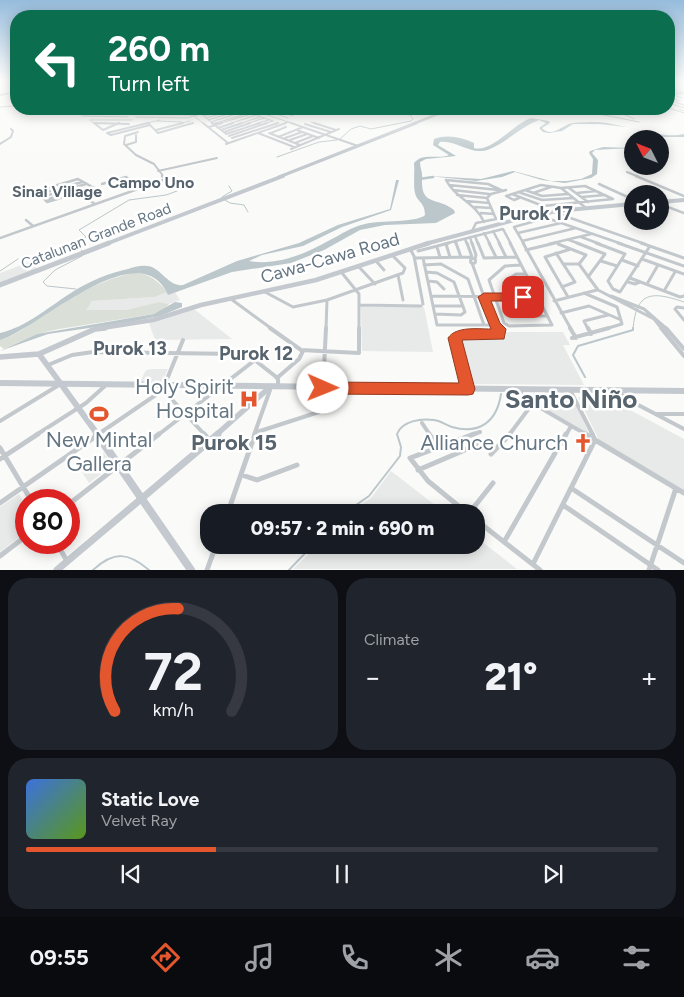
<!DOCTYPE html>
<meta charset="utf-8">
<style>
:root{--surface:#171b24;--page:#20242c;--text:#f1f3f6;--muted:#9ea1a6;--line:#363941;--accent:#e4572e}
body{margin:0;font-family:Figtree,sans-serif;background:var(--page);color:var(--text);height:100vh;display:flex;flex-direction:column;font-size:19px;white-space:nowrap}
*{box-sizing:border-box;margin:0}
p{font-size:16px;color:var(--muted)}
.icon{flex:none;width:28px;height:28px;fill:none;stroke:currentColor;stroke-width:2;stroke-linecap:round;stroke-linejoin:round}
.map{position:relative;height:570px;overflow:hidden}
.side{display:flex;flex-direction:column;gap:8px;padding:8px;background:#0d0f14;flex:1}
.side>*{flex:none}
.guide{position:absolute;left:10px;top:10px;width:665px;height:105px;border-radius:20px;box-shadow:0 2px 12px #0003;background:#0b6e4f;color:#fff;overflow:hidden}
.needle{width:32px;rotate:312deg}
.tools{position:absolute;left:624px;top:130px;display:grid;gap:10px}
.tools a{display:grid;place-items:center;width:45px;height:45px;border-radius:50%;background:var(--surface);box-shadow:0 2px 12px #0003;font-size:25px}
.speed{position:absolute;left:15px;top:489px;display:flex;gap:10px;font-size:25px;font-weight:700;text-align:center}
.speed>*{display:grid;place-content:center;width:65px;height:65px;border-radius:50%;background:var(--surface);box-shadow:0 2px 12px #0003;line-height:1}
.speed .limit{border:8px solid #d22;background:#fff;color:#111}
.pin{position:absolute;display:grid;place-items:center;width:42px;height:42px;color:#fff;margin:-21px;border-radius:10px;box-shadow:0 2px 8px #0006}
.me{position:absolute;width:55px;margin:-28px;rotate:91deg;stroke-linejoin:round;filter:drop-shadow(0 0 4px #0008)}
.turn{display:flex;align-items:center;gap:18px;height:105px;padding:0 15px;font-size:22px}
.turn .icon{width:65px;height:65px;stroke-width:2.5}
.turn b{display:block;font-size:35px;line-height:42px}
.big{font-size:38px;font-weight:800;line-height:1.1}
.side .card{flex:1;display:flex;flex-direction:column;justify-content:center;gap:8px;min-width:0;padding:0 18px;border-radius:20px;background:var(--page)}
.side .dial{align-items:center;gap:0}
.dial svg{height:130px;overflow:visible;fill:none;stroke:var(--line);stroke-width:7;stroke-linecap:round;text-anchor:middle}
.dial text{fill:var(--text);stroke:none}
.song{display:flex;align-items:center;gap:15px}
.cover{width:60px;height:60px;border-radius:8px;background:linear-gradient(135deg,hsl(220 70% 55%),hsl(90 70% 35%))}
.played{height:5px;border-radius:2px;background:linear-gradient(90deg,var(--accent) 30%,var(--line) 30%)}
.keys{display:flex;justify-content:space-around;direction:ltr}
.heat{display:flex;justify-content:space-between;align-items:center;font-size:28px;direction:ltr}
.side .tiles{flex:1;display:grid;gap:8px;grid-template-columns:1fr 1fr}
.card:last-child{grid-column:span 2}
.trip{position:absolute;left:200px;top:504px;width:285px;height:50px;border-radius:20px;background:var(--surface);box-shadow:0 2px 12px #0003;font-weight:800;line-height:50px;text-align:center}
.dock{display:flex;height:80px;justify-content:space-around;align-items:center;background:#090b0e;color:var(--muted)}
.dock .icon{width:35px;height:35px}
.dock .on{color:var(--accent)}
.dock b{font-size:22px;color:var(--text)}
.map>svg:first-child{display:block}
</style>
<div class="map">
<svg width="684" height="570" viewBox="0 0 684 570">
<rect width="100%" height="100%" fill="#fafaf8"/>
<path fill="#e8e9e9" d="M32,261L37,269L0,283V273Z
M167,292L168,295L175,292L180,300L169,304L159,302L126,310H85L92,301L155,297Z
M361,307H424L433,352L362,351Z
M194,309L232,339L155,340L149,323Z
M505,332H563L570,345H563L584,385L469,384L459,338L493,336L506,338Z
M152,369H168L162,382H140L146,370Z
M528,397H572L590,435L534,402Z
M578,397H606L684,439V490L599,440Z
M104,453L113,465L89,483L82,472Z
M391,471L444,512H351L371,498Z
M19,494L26,506V532L0,552V507Z
M476,537L517,569H293L318,545H476Z"/>
<path fill="#dadfd7" d="M133,273C147,272 159,281 167,292L155,297L92,301L86,310H126L159,302L169,304L163,310L154,314L59,329L37,334L4,349L0,346V340C15,336 27,326 40,318C70,299 98,280 133,273Z"/>
<path fill="#bbc7cb" d="M531,118L549,121L550,123L542,128C552,139 563,124 573,123C580,122 589,122 596,122C623,123 660,140 684,134V137H664L626,127L600,124H573L562,131L549,133L543,132L539,128L546,123L539,120C521,126 497,151 481,151C467,152 455,140 440,142L438,145L456,156L426,159L420,162C420,168 423,173 422,179C421,207 437,196 454,210L455,213L436,223L385,225L360,230L324,250L291,263L232,272L168,295C140,230 37,330 0,340V333C27,327 51,305 74,291C90,281 109,273 128,269C134,267 141,265 147,266C161,267 168,287 183,285L237,261L299,243L338,225L390,209L396,180H399L391,210L342,227L303,246L262,255L249,261C277,266 305,254 330,240C342,234 351,227 365,224C381,220 416,223 425,215C425,202 417,202 415,193C413,183 415,172 414,163C423,152 438,160 449,155L433,145L434,139C447,134 461,137 474,143V148C492,153 513,124 531,118Z
M603,147L632,148L595,150L592,153L598,160L597,174L591,178L565,183L542,180L515,172L502,177L476,181L429,176L481,179L513,171L551,181H567L581,179L592,174L593,159L589,153L590,151Z
M175,302L182,303V307L160,316L130,322L48,334L0,351L37,334L154,314Z"/>
<g fill="none" stroke-linecap="round" stroke-linejoin="round">
<path stroke="#bbc7cb" stroke-width="1" d="M0,107L16,106
M340,139L351,129L360,126L371,129L411,121L413,119L410,115L416,114L415,110L420,109
M277,157L319,142L337,140
M222,197L232,191L229,186
M225,200L230,203L244,205L248,212
M82,253L81,247L83,242L81,241L86,237L79,230L129,200L166,195L177,191
M0,271L18,259
M76,289L47,286L43,282L55,270L82,256
M633,329C636,291 652,291 684,302"/>
<path stroke="#bbc7cb" stroke-width="2" d="M585,377L573,355L578,346L633,330V328
M346,512L369,496L400,456L401,447L397,434C402,421 421,418 434,420C441,421 446,425 452,427C480,435 497,421 501,394
M93,570C114,551 128,552 149,570
M289,570L313,545"/>
<path stroke="#bbc7cb" stroke-width="2.5" d="M419,179L433,177"/>
<path stroke="#c3c8cc" stroke-width="1" d="M674,81L676,91
M669,82L675,83
M669,89L683,92
M671,94L682,98
M669,97L679,101
M669,100L684,105
M669,103L684,108
M669,108L684,113
M160,109L169,112
M239,109L273,121
M250,109L294,124
M262,109L288,118
M273,109L293,116
M557,109H574L639,122
M593,109L627,115
M614,109L634,119
M679,109L684,111
M41,111L52,109
M69,111L143,112
M56,112L70,109
M167,112L179,109
M198,112L209,109
M29,113L193,115L204,124
M142,113L154,109
M179,113H200
M201,114L214,124
M82,116L128,117
M204,116L228,109
M136,117L187,118L218,109
M206,118L236,109
M90,120H132
M208,120L241,110
M91,121L95,124
M158,121L182,122
M211,122L245,111
M311,122L318,124
M94,123L129,124
M116,124L119,123
M143,124L160,120
M178,124L190,121
M189,124L193,123
M213,124L249,113
M218,124L258,112
M229,124L256,115
M239,124L260,117
M246,124L264,118
M256,124L269,120
M264,124L273,121
M275,124L278,123
M283,124L289,122"/>
<path stroke="#c3c8cc" stroke-width="2" d="M94,123L103,130L119,123
M94,123L129,124
M148,123L158,133L193,123
M203,123L228,143
M212,123L225,133
M291,123L358,146
M314,123L336,130
M213,124L217,123
M305,124L331,132
M209,127L222,123
M218,128L233,123
M156,130L183,123
M221,130L242,123
M297,130L319,138
M138,132L125,136L124,144L136,155L154,164L164,177
M224,132L250,123
M107,133L148,123
M107,133L111,135L150,125
M258,133L294,147
M269,133L300,145
M271,133L286,127
M226,134L260,123
M229,136L267,123
M278,137L303,127
M232,138L278,123
M285,138L302,132
M290,140L307,134
M295,143L313,136
M0,144L11,137L13,131L11,129
M226,144L286,123
M126,145L136,142V135
M291,149L339,129
M158,171L217,158
M627,172L639,177"/>
<path stroke="#c3c8cc" stroke-width="2.5" d="M636,176L684,196
M446,180C455,198 476,203 484,222
M446,180L488,184L503,191
M116,183L130,179
M102,184L126,177L141,187
M599,184L632,199
M449,185L499,190
M124,186L135,183
M561,188L586,208
M569,188L588,202
M453,190L489,194
M525,190L542,196L568,194
M518,192L542,200L573,198
M78,193L47,202L37,191L78,179L96,189
M78,193L95,204
M533,193L551,187
M577,193L596,191
M40,194L82,182
M79,194L96,189
M512,194L543,206L613,199
M457,195L487,198L491,194L506,190
M42,197L86,184
M582,197L605,195
M519,198L514,200L506,196L541,185L561,188L585,186L613,199
M45,200L91,187
M466,201L489,203
M660,204L684,213
M475,207L491,208
M481,213L494,214
M559,214L645,244
M538,215L622,244
M26,220L33,226
M472,231L476,223L496,219L487,198
M493,231L500,244
M484,233L490,244
M518,233L561,223
M475,236L478,244
M470,237L472,244
M581,237L600,244
M0,238L166,179L162,176
M465,239L467,244
M569,240L580,244
M455,241L456,244
M522,241L576,228
M444,244L503,229L511,244
M524,244L514,227L546,218
M549,244L591,234"/>
<path stroke="#c3c8cc" stroke-width="3" d="M456,243L461,257
M472,243L476,255L475,259
M478,243L484,258L517,257
M489,243L496,257
M499,243L506,257
M510,243L552,325L509,326L504,323L489,280L505,266L521,265
M523,243L571,329
M577,243L605,254L588,277
M596,243L625,254L608,281L613,289L620,292L650,246
M618,243L684,266
M641,243L684,258
M446,244L450,257
M558,244L586,255L579,264
M437,247L440,257
M410,249L414,256L423,304
M526,250L555,243
M418,251L449,243
M556,253L575,282L562,287
M416,258L472,257L467,243
M423,258L437,325H489
M470.5 261a2.5 2.5 0 1 1 5 0a2.5 2.5 0 1 1-5 0Z
M642,259L684,274
M622,260L638,266
M376,261L384,270
M601,261L617,266
M472,263L494,325L499,329
M563,264H579
M579,264L598,290L654,319L662,329
M424,265L441,264L468,279L484,325
M359,267L375,284
M426,272L437,273L454,282L465,312L461,315L435,314
M342,273L359,294V329
M398,275L403,300
M630,278L680,297L684,296
M428,281L437,282L444,289
M628,282L635,284L640,282
M647,284L658,265
M519,291L518,289L523,283H530
M664,291L675,272
M265,292L293,307L327,300L403,273L405,268L392,255
M584,293L617,307L622,324L605,329
M431,296L538,297
M611,296L644,309L667,329
M507,297L515,314L521,316H547
M508,297L504,283L516,274H525
M568,297L545,257L571,249
M231,299L272,329
M554,301L597,290
M359,305L421,306
M433,306H463
M511,306H542
M684,308L677,307L675,309L684,320
M561,313L589,306L621,320
M326,329L327,300
M588,329L584,321L608,315"/>
<path stroke="#c3c8cc" stroke-width="4" d="M270,328L301,350L359,353V328
M497,328L499,333
M570,328L576,338
M588,328L591,334
M661,328L684,356
M666,328L684,349
M495,332L499,333L500,335H496Z
M572,338L609,328
M48,365L72,355L93,352L239,354L252,358L275,376L278,379V387
M277,378L299,359L303,351
M165,384L183,340
M323,387L326,328
M467,387L455,338L462,334H495
M163,390L205,435
M518,390L527,400L587,435
M570,390L593,435
M618,391L625,398L684,429
M655,414H684
M0,421L59,385
M422,423L430,435
M257,432L322,411
M36,435L86,403L106,385
M97,435L163,390
M158,435L255,360
M254,435L270,390
M471,435L480,432
M509,435L533,403
M566,435L571,426"/>
<path stroke="#c3c8cc" stroke-width="5" d="M204,434L210,441
M429,434L438,447
M585,434L684,493
M0,448L31,500
M491,454L510,434
M0,459L38,434
M418,470L486,441
M242,475L257,480L297,465
M571,488L684,563
M0,503L99,434
M69,504L159,434
M563,505L658,570
M228,512L255,434
M466,512L428,481L410,458L474,434
M470,512L493,483
M476,520L540,570
M56,542L67,561
M504,542L566,434
M0,556L26,536
M533,564L595,440L592,434
M207,570L216,545
M649,570L676,488"/>
<path stroke="#c3c9ce" stroke-width="2" d="M0,95L16,92"/>
<path stroke="#c3c9ce" stroke-width="4" d="M660,202L684,200
M425,244L522,218L557,211L632,204"/>
<path stroke="#c3c9ce" stroke-width="4.5" d="M96,329L153,320L201,305L316,280L429,243"/>
<path stroke="#c3c9ce" stroke-width="5.5" d="M39,354L61,384
M0,357L39,354L95,329L105,328
M216,435L270,387"/>
<path stroke="#c3c9ce" stroke-width="7" d="M57,570L218,434"/>
<path stroke="#c3c9ce" stroke-width="2.5" d="M669,94L684,93
M413,124L450,109"/>
<path stroke="#c3c9ce" stroke-width="3" d="M279,177L416,123"/>
<path stroke="#c3c9ce" stroke-width="4" d="M106,244L283,176"/>
<path stroke="#c3c9ce" stroke-width="5" d="M0,285L109,243"/>
<path stroke="#c3c9ce" stroke-width="6" d="M61,384L98,435"/>
<path stroke="#c3c9ce" stroke-width="8" d="M97,434L191,570"/>
<path fill="#c3c9ce" fill-rule="evenodd" d="M0,380L684,388V394L0,386Z"/>
</g>
<linearGradient id="sky" x2="0" y2="1"><stop stop-color="#96bcdc"/><stop offset="0.5" stop-color="#fdfdfc"/><stop offset="1" stop-color="#fdfdfc" stop-opacity="0"/></linearGradient>
<rect width="684" height="161" fill="url(#sky)"/>
<path fill="#e4572e" stroke="#94391e" d="M484,293H523L529,297L523,301H491L500,323L506,329L504,339L462,340L475,389L473,394L468,395L323,394L318,392L316,388L318,383L323,382L459,383L448,338C456,326 478,329 491,329L478,297Z"/>
<defs>
<g id="hospital-bare" transform="scale(1.5)"><path d="M-5-5h3v3.5h4V-5h3V5h-3V1.5h-4V5h-3Z" fill="#e4572e" stroke="#fff" stroke-width="2.5" paint-order="stroke"/></g>
<g id="stadium-bare" transform="scale(1.5)"><path d="M0-5a6.5 5 0 1 0 0 10a6.5 5 0 1 0 0-10ZM-3.5-1.8h7v3.6h-7Z" fill="#e4572e" stroke="#fff" stroke-width="2.5" paint-order="stroke"/></g>
<g id="church-bare" transform="scale(1.5)"><path d="M-1.2-6h2.4v3.5h3.3v2.4h-3.3V6h-2.4V-.1h-3.3v-2.4h3.3Z" fill="#e4572e" stroke="#fff" stroke-width="2.5" paint-order="stroke"/></g>
</defs>
<g fill-rule="evenodd">
<use href="#hospital-bare" x="249" y="399"/>
<use href="#stadium-bare" x="99" y="414"/>
<use href="#church-bare" x="583" y="443"/>
</g>
<g text-anchor="middle" stroke-width="5" stroke-linejoin="round" paint-order="stroke">
<g font-size="15" fill="#657683" stroke="#fff">
<text transform="translate(96 236) rotate(-21)" y="5">Catalunan Grande Road</text>
</g>
<g font-size="16" font-weight="bold" fill="#57646e" stroke="#fff">
<text x="151" y="188">Campo Uno</text>
<text x="57" y="197">Sinai Village</text>
</g>
<g font-size="18" fill="#657683" stroke="#fff">
<text transform="translate(330 258) rotate(-16)" y="6">Cawa-Cawa Road</text>
</g>
<g font-size="19" font-weight="bold" fill="#57646e" stroke="#fff">
<text x="536" y="220">Purok 17</text>
<text x="130" y="355">Purok 13</text>
<text x="256" y="360">Purok 12</text>
</g>
<g font-size="21" fill="#657683" stroke="#fff" text-anchor="end">
<text x="234" y="394">Holy Spirit<tspan x="234" dy="24">Hospital</tspan></text>
<text x="99" y="447" text-anchor="middle">New Mintal<tspan x="99" dy="24">Gallera</tspan></text>
<text x="568" y="450">Alliance Church</text>
</g>
<g font-size="22" font-weight="bold" fill="#57646e" stroke="#fff">
<text x="234" y="450">Purok 15</text>
</g>
<g font-size="26" font-weight="bold" fill="#57646e" stroke="#fff">
<text x="571" y="408">Santo Niño</text>
</g>
</g>
</svg>
<div class="tools">
<a><svg class="needle" viewBox="-14 -14 28 28"><path d="M0-13l5 13h-10z" fill="#e53935"/><path d="M0 13l5-13h-10z" fill="#9ea1a6"/></svg></a>
<a><svg class="icon" aria-label="sound" viewBox="0 0 24 24"><path d="M4 9h4l5-4v14l-5-4H4zM17 9q2 3 0 6"/></svg></a>
</div>
<div class="speed"><div class="limit">80</div></div>
<div class="pin" style="left:523px;top:297px;background:#d93025"><svg class="icon" aria-label="arrive" viewBox="0 0 24 24"><path d="M6 21V4h12l-3 4 3 4H6"/></svg></div>
<svg class="me" style="left:323px;top:388px" viewBox="-20 -20 40 40"><circle r="19" fill="#fff"/><path d="M0-13L10 11 0 6-10 11z" fill="#e4572e"/></svg>
<div class="trip">09:57 · 2 min · 690 m</div>
<div class="guide">
<div class="turn"><svg class="icon" aria-label="left" viewBox="0 0 24 24"><path d="M17 20v-9H6M10 6l-5 5 5 5"/></svg><div><b>260 m</b>Turn left</div></div>
</div>
</div>
<section class="side">
<div class="tiles">
<div class="card dial"><svg viewBox="0 0 100 80">
<path d="M14 69A42 42 0 1 1 86 69"/>
<path d="M14 69A42 42 0 0 1 53 6" stroke="#e4572e"/>
<text x="50" y="56" font-size="32" font-weight="700">72</text>
<text x="50" y="72" font-size="11">km/h</text>
</svg></div>
<div class="card"><p>Climate</p>
<div class="heat"><a>−</a><b class="big">21°</b><a>+</a></div>
</div>
<div class="card">
<div class="song"><i class="cover"></i><div><b>Static Love</b><p>Velvet Ray</p></div></div>
<div class="played"></div>
<div class="keys"><svg class="icon" aria-label="previous" viewBox="0 0 24 24"><path d="M18 5L8 12l10 7zM5 5v14"/></svg><svg class="icon" aria-label="pause" viewBox="0 0 24 24"><path d="M8 5v14M16 5v14"/></svg><svg class="icon" aria-label="next" viewBox="0 0 24 24"><path d="M6 5l10 7-10 7zM19 5v14"/></svg></div>
</div>
</div>
</section>
<nav class="dock">
<b>09:55</b>
<svg class="icon on" aria-label="directions" viewBox="0 0 24 24"><path d="M12 3l9 9-9 9-9-9zM9 14v-3h6M13 9l2 2-2 2"/></svg>
<svg class="icon" aria-label="music" viewBox="0 0 24 24"><path d="M9 18V5l10-2v13"/><circle cx="6" cy="18" r="3"/><circle cx="16" cy="16" r="3"/></svg>
<svg class="icon" aria-label="phone" viewBox="0 0 24 24"><path d="M5 4h4l2 5-3 2q2 4 5 5l2-3 5 2v4C11 20 4 13 5 4z"/></svg>
<svg class="icon" aria-label="climate" viewBox="0 0 24 24"><path d="M12 3v18M4 7l16 10M4 17L20 7"/></svg>
<svg class="icon" aria-label="car" viewBox="0 0 24 24"><path d="M5 17H2v-5l4-1 3-4h7l3 4 3 1v5h-3M9 17h6M6 11h13"/><circle cx="7" cy="17" r="2"/><circle cx="17" cy="17" r="2"/></svg>
<svg class="icon" aria-label="filters" viewBox="0 0 24 24"><path d="M4 7h16M4 17h16"/><circle cx="9" cy="7" r="2"/><circle cx="15" cy="17" r="2"/></svg>
</nav>
